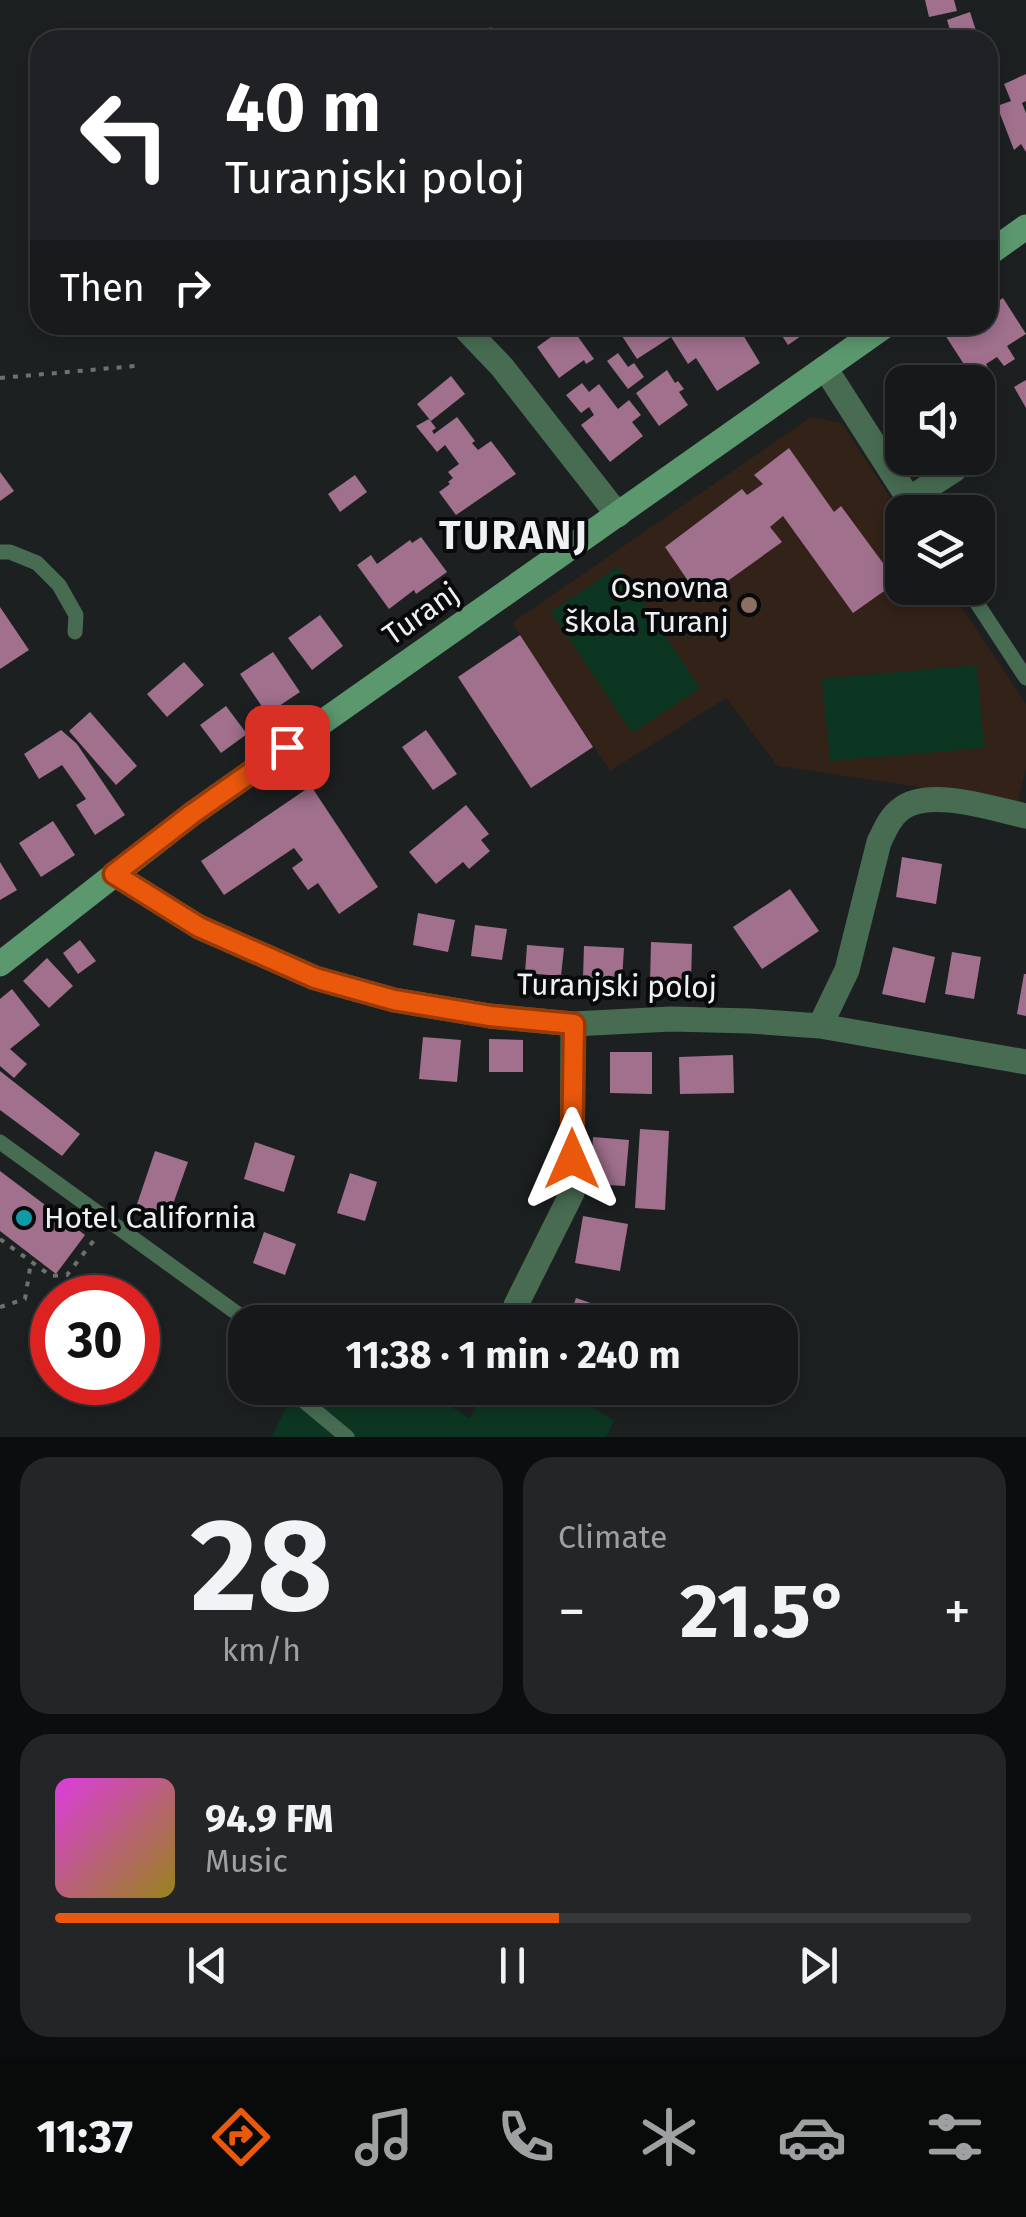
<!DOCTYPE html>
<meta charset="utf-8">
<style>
:root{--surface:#161819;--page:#232526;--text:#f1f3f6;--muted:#9ea0a2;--line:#353738;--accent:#ea580c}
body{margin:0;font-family:"Fira Sans",sans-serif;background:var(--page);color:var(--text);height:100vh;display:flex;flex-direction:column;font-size:38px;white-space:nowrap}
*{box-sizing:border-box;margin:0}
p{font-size:32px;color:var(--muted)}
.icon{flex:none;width:55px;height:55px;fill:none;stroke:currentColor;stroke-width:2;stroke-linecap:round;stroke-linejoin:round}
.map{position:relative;height:1437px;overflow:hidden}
.sheet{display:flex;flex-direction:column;gap:20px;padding:20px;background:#0c0d0e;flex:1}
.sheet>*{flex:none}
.guide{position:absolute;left:30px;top:30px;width:968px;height:305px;border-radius:30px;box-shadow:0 5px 15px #0003,0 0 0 2px var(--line);background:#202124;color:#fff;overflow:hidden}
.tools{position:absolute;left:885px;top:365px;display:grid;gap:20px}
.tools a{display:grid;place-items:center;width:110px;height:110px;border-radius:20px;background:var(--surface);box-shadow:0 5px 15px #0003,0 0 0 2px var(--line);font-size:50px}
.speed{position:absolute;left:30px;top:1275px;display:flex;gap:20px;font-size:50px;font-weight:700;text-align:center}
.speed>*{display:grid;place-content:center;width:130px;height:130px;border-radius:50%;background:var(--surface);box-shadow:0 5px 15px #0003,0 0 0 2px var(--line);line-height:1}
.speed .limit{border:15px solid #d22;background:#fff;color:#111}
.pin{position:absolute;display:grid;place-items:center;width:85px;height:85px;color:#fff;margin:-42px;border-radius:20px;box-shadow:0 5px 15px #0006}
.me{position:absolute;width:110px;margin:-55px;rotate:0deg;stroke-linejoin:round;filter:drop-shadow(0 0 8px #0008)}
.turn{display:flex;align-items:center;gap:35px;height:210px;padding:0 30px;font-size:45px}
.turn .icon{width:130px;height:130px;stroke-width:2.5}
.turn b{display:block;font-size:70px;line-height:85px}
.then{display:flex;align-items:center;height:95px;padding:0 30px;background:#0003;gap:20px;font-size:38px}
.big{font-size:75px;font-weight:700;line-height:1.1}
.sheet .widget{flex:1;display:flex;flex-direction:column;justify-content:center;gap:15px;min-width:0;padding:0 35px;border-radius:30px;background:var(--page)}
.sheet .dial{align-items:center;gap:0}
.dial b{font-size:130px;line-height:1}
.song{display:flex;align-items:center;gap:30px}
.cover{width:120px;height:120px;border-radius:15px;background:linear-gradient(135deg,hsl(300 70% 55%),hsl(50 70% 35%))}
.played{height:10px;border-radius:5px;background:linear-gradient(90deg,var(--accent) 55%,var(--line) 55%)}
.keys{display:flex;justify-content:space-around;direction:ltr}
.heat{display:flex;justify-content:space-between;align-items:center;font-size:55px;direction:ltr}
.sheet .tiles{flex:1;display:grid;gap:20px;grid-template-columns:1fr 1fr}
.widget:last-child{grid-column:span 2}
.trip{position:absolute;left:228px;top:1305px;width:570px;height:100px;border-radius:30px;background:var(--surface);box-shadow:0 5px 15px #0003,0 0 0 2px var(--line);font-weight:700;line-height:100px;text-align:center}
.menu{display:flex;height:160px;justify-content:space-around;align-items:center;background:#090a0a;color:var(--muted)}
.menu .icon{width:70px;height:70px}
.menu .current{color:var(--accent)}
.menu b{font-size:45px;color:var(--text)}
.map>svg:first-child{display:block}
</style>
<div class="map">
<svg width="1026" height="1437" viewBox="0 0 1026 1437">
<rect width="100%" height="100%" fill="#1d2021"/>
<path fill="#322218" d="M811,417L842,423L902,516V588H949L1026,704V768L1018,802L778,766L726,698L610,771L512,623Z"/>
<path fill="#0d3622" d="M619,566L700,688L632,733L551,612Z
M977,665L984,748L830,761L822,679Z
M295,1388H419L470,1418L486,1388H557L614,1420L606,1437H272Z"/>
<path fill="#a0708d" d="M925,0H954L957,11L929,17Z
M970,12L979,40H953L947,20Z
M1026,74V101L1022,103L1026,113V152L1021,144L1014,150L997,106L1011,101L1004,84Z
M1003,298L1026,334L1007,346L1015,359L1004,366L997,357L986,364L993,376L978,386L945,335L960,325H988V308Z
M542,325H574L571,327L594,359L586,364L584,360L559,378L537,347L551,337Z
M607,325L618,327L705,325L711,335L726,325H737L760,363L717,391L696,358L688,364L671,337L637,359L620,333L615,337Z
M775,325H817L788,345Z
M618,353L628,367L634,363L644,377L628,389L607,361Z
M667,370L675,383L678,381L684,389L679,392L688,405L659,426L636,393Z
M451,376L465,394L431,421L417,404Z
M1026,380V408L1014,387Z
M582,383L589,392L599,384L618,409L629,400L641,415L632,422L643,436L610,462L581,425L594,415L589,407L581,413L566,395Z
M457,417L475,441L472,443L478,450L491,441L516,474L456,515L439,492L450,484L448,482L453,478L448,472L459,464L445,445L437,452L416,426L429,419L436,428L432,431L434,434Z
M789,448L834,512L841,506L897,582L853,613L783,516L770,527L782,542L701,600L665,547L742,489L747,495L763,484L754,475Z
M0,472L14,491L0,501Z
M355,475L367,492L340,512L328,494Z
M421,537L447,572L416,594L414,590L389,609L357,565L371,555L377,564L410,540L412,543Z
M0,607L29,650L0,669Z
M320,615L343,646L312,670L288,638Z
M520,635L593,747L531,788L458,677Z
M273,652L300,692L267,714L240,674Z
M184,662L204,685L167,717L147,694Z
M226,706L247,734L221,753L200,725Z
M90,712L137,766L116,785L69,731Z
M61,730L77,744L125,815L95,835L76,805L86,799L62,765L39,779L24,754Z
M426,730L457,774L433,790L402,747Z
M311,786L378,887L339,914L318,883L308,890L292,868L303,860L294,848L224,895L201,861Z
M466,805L489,834L481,840L490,851L469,869L463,862L436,884L409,852Z
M53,821L75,855L41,877L19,843Z
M902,857L942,864L936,904L896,897Z
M0,862L17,890L0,900Z
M790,889L819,931L762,969L733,927Z
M418,913L455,920L448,952L413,945Z
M475,925L507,929L502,960L471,956Z
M80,940L96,961L78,974L63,953Z
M651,942L692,944L691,984L650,983Z
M527,945L564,948L561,976L525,973Z
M584,946L624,948L622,980L583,978Z
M893,947L935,957L925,1003L882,994Z
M952,952L981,957L974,999L945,994Z
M47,958L73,986L49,1008L23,981Z
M1024,974H1026V1016L1017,1014Z
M12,989L40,1025L10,1049L27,1064L14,1078L0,1066V999Z
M423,1037L461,1040L457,1082L419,1079Z
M489,1039L523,1040V1072H489Z
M610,1052H652V1094L610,1093Z
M733,1055L734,1093L680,1094L679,1057Z
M0,1071L80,1134L62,1156L0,1110Z
M640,1129L669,1131L665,1210L635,1208Z
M593,1137L629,1140L625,1186L590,1184Z
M255,1142L295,1156L284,1192L244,1179Z
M155,1151L188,1162L167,1221L135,1210Z
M0,1171L85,1235L56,1274L0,1231Z
M350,1173L377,1182L365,1221L337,1213Z
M583,1216L628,1224L620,1271L575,1263Z
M264,1232L296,1244L285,1275L253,1263Z
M576,1298L617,1312L614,1322H568Z"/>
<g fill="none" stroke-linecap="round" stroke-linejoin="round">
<path stroke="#6e7172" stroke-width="4" stroke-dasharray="5 8" stroke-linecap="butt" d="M0,378L135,366
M0,1239L51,1276L67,1275L98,1235
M0,1307L25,1299L30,1268L34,1264"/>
<path stroke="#476c52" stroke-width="15" d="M491,35L516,40
M0,552H10L37,563L59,585L76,615L75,632
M967,588L1026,678
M0,1142L249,1322
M288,1388L347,1437"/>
<path stroke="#476c52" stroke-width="25" d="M462,325L502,367L618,515
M825,368L909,499L954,470L946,458
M114,874L199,927L315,978L394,1000L490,1016L573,1024L671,1019L750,1021L820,1026L1026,1062
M820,1026L847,970L879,842C885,830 890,817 901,809C929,787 993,809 1026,816
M516,1305L572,1193L573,1024"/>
<path stroke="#5b986e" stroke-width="25" d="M988,254L1026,227
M0,964L192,814L886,325"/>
</g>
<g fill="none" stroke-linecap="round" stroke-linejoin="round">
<g stroke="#983908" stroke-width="25">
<path id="route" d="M287,747L192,814L114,874L199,927L315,978L394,1000L490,1016L574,1024L572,1159"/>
</g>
<use href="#route" stroke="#ea580c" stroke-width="18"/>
</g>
<circle fill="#8d6e63" stroke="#08090a" stroke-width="4" cx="749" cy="605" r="10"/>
<circle fill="#0f9aa8" stroke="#08090a" stroke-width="4" cx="24" cy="1218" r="10"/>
<g text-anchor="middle" stroke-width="8" stroke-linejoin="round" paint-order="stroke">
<g font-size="30" fill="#eef0f1" stroke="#08090a" text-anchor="end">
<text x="729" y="598">Osnovna<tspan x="729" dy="34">škola Turanj</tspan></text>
<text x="44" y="1228" text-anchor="start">Hotel California</text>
</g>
<g font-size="30" fill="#eef0f1" stroke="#08090a">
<text transform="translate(421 614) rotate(-35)" y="10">Turanj</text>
<text transform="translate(617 986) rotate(1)" y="10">Turanjski poloj</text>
</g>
<g font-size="40" font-weight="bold" letter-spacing="2.5" fill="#eef0f1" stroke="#08090a">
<text x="514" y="549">TURANJ</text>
</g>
</g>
</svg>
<div class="tools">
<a><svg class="icon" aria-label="sound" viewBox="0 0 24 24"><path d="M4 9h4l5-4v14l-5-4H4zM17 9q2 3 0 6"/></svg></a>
<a><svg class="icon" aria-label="layers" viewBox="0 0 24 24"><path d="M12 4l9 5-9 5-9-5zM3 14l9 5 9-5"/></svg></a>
</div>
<div class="speed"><div class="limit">30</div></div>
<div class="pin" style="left:287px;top:747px;background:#d93025"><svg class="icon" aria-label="arrive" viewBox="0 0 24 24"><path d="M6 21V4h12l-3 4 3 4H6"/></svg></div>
<svg class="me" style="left:572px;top:1159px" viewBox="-20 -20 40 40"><path d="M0-17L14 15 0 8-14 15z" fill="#ea580c" stroke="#fff" stroke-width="4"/></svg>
<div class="trip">11:38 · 1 min · 240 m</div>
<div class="guide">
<div class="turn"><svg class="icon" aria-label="left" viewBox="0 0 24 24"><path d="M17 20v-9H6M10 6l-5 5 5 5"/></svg><div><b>40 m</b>Turanjski poloj</div></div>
<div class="then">Then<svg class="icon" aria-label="right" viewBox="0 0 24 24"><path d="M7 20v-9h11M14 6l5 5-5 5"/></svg></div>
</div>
</div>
<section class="sheet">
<div class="tiles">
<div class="widget dial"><b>28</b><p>km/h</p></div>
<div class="widget"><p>Climate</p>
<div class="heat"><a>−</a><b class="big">21.5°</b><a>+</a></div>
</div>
<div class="widget">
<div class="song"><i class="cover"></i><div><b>94.9 FM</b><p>Music</p></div></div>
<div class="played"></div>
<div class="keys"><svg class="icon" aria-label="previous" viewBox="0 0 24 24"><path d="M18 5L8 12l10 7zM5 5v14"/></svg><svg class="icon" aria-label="pause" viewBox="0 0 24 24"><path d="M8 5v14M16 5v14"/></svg><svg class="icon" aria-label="next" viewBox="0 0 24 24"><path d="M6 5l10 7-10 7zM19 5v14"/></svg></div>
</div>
</div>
</section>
<nav class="menu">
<b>11:37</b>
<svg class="icon current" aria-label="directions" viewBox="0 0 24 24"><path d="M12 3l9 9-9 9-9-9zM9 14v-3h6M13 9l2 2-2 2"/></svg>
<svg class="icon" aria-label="music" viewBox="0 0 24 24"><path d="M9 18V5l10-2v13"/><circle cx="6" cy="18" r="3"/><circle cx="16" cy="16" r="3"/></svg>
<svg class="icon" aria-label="phone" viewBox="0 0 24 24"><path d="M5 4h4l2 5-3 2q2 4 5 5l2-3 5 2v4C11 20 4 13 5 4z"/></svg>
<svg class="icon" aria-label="climate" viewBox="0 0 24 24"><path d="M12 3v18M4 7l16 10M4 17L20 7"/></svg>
<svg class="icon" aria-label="car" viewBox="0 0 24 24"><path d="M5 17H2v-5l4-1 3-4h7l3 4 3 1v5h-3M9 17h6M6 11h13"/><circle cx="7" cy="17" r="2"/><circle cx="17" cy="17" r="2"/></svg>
<svg class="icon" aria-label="filters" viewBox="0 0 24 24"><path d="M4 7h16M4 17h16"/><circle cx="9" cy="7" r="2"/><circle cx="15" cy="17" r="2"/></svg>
</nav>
